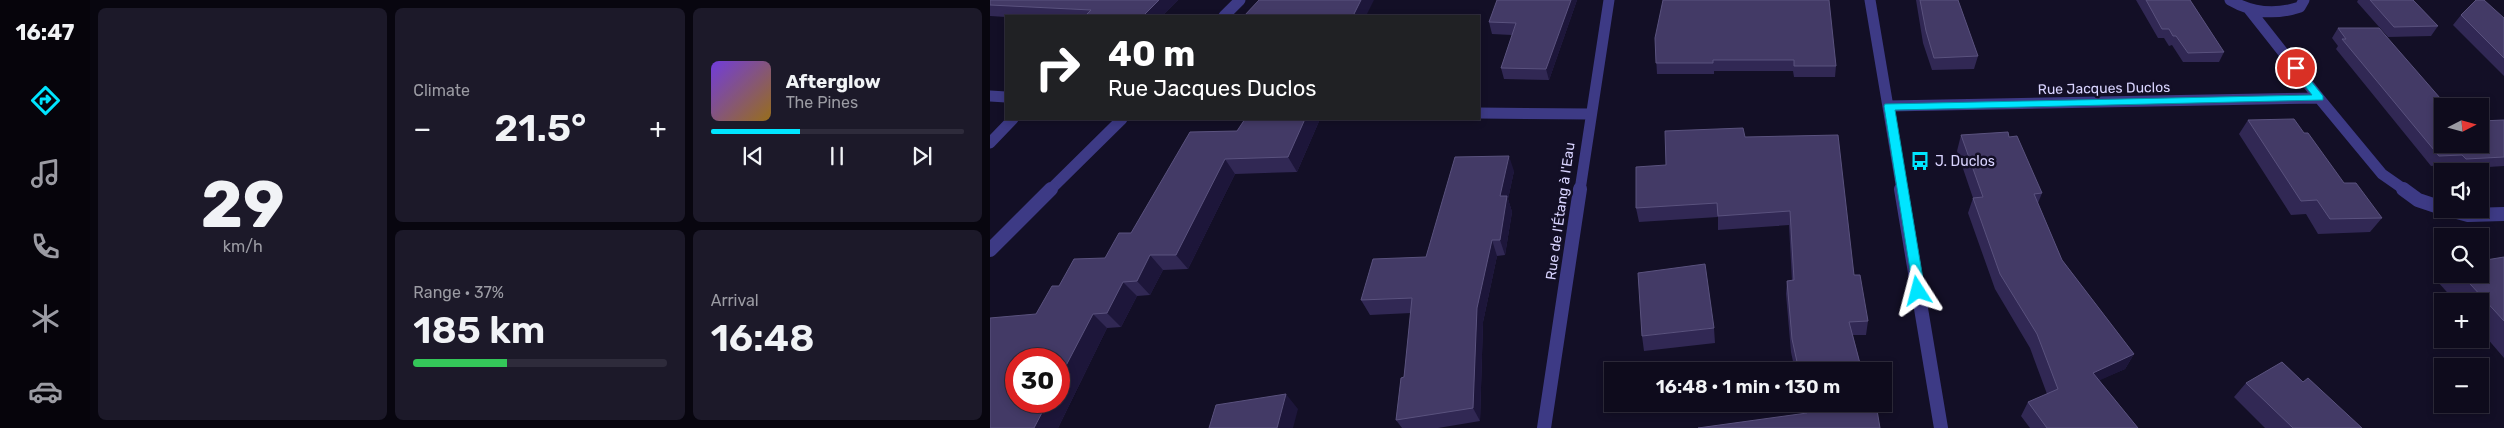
<!DOCTYPE html>
<meta charset="utf-8">
<style>
:root{--surface:#0e0b1c;--page:#1c1929;--text:#f1f3f6;--muted:#9b9ba3;--line:#2e2b3b;--accent:#00e5ff}
body{margin:0;font-family:Rubik,sans-serif;background:var(--page);color:var(--text);height:100vh;display:flex;flex-direction:column;font-size:19px;white-space:nowrap}
*{box-sizing:border-box;margin:0}
p{font-size:16px;color:var(--muted)}
.icon{flex:none;width:28px;height:28px;fill:none;stroke:currentColor;stroke-width:2;stroke-linecap:round;stroke-linejoin:round}
.map{position:relative;flex:1;overflow:hidden}
.panel{display:flex;flex-direction:column;gap:8px;padding:8px;background:#08060f;width:900px}
.panel>*{flex:none}
.hud{position:absolute;left:15px;top:15px;width:475px;height:105px;border-radius:0px;box-shadow:0 2px 8px #0003,0 0 0 1px var(--line);background:#202124;color:#fff;overflow:hidden}
.needle{width:32px;rotate:84deg}
.controls{position:absolute;left:1444px;top:98px;display:grid;gap:10px}
.controls a{display:grid;place-items:center;width:55px;height:55px;border-radius:0px;background:var(--surface);box-shadow:0 2px 8px #0003,0 0 0 1px var(--line);font-size:25px}
.speed{position:absolute;left:15px;top:348px;display:flex;gap:10px;font-size:25px;font-weight:700;text-align:center}
.speed>*{display:grid;place-content:center;width:65px;height:65px;border-radius:50%;background:var(--surface);box-shadow:0 2px 8px #0003,0 0 0 1px var(--line);line-height:1}
.speed .limit{border:8px solid #d22;background:#fff;color:#111}
.pin{position:absolute;display:grid;place-items:center;width:42px;height:42px;color:#fff;margin:-21px;border:2px solid #fff;border-radius:50%;box-shadow:0 1px 5px #0007}
.me{position:absolute;width:55px;margin:-28px;rotate:351deg;stroke-linejoin:round;filter:drop-shadow(0 0 4px #0008)}
.turn{display:flex;align-items:center;gap:18px;height:105px;padding:0 20px;font-size:22px}
.turn .icon{width:65px;height:65px;stroke-width:2.5}
.turn b{display:block;font-size:35px;line-height:42px}
.big{font-size:38px;font-weight:600;line-height:1.1}
.panel .card{flex:1;display:flex;flex-direction:column;justify-content:center;gap:8px;min-width:0;padding:0 18px;border-radius:8px;background:var(--page)}
.panel .dial{align-items:center;gap:0}
.dial b{font-size:65px;line-height:1}
.song{display:flex;align-items:center;gap:15px}
.cover{width:60px;height:60px;border-radius:8px;background:linear-gradient(135deg,hsl(260 70% 55%),hsl(40 70% 35%))}
.played{height:5px;border-radius:2px;background:linear-gradient(90deg,var(--accent) 35%,var(--line) 35%)}
.keys{display:flex;justify-content:space-around;direction:ltr}
.heat{display:flex;justify-content:space-between;align-items:center;font-size:28px;direction:ltr}
.charge{height:8px;border-radius:4px;background:linear-gradient(90deg,#34c759 37%,var(--line) 0)}
.panel .tiles{flex:1;display:grid;gap:8px;grid-template-columns:repeat(3,1fr)}
.card:first-child{grid-row:span 2}
.trip{position:absolute;left:614px;top:362px;width:288px;height:50px;border-radius:0px;background:var(--surface);box-shadow:0 2px 8px #0003,0 0 0 1px var(--line);font-weight:600;line-height:50px;text-align:center}
main{display:flex;flex:1;min-height:0}
.tabs{display:flex;flex-direction:column;width:90px;justify-content:space-around;align-items:center;background:#06040b;color:var(--muted)}
.tabs .icon{width:35px;height:35px}
.tabs .on{color:var(--accent)}
.tabs b{font-size:22px;color:var(--text)}
.map>svg:first-child{display:block}
</style>
<main>
<nav class="tabs">
<b>16:47</b>
<svg class="icon on" aria-label="directions" viewBox="0 0 24 24"><path d="M12 3l9 9-9 9-9-9zM9 14v-3h6M13 9l2 2-2 2"/></svg>
<svg class="icon" aria-label="music" viewBox="0 0 24 24"><path d="M9 18V5l10-2v13"/><circle cx="6" cy="18" r="3"/><circle cx="16" cy="16" r="3"/></svg>
<svg class="icon" aria-label="phone" viewBox="0 0 24 24"><path d="M5 4h4l2 5-3 2q2 4 5 5l2-3 5 2v4C11 20 4 13 5 4z"/></svg>
<svg class="icon" aria-label="climate" viewBox="0 0 24 24"><path d="M12 3v18M4 7l16 10M4 17L20 7"/></svg>
<svg class="icon" aria-label="car" viewBox="0 0 24 24"><path d="M5 17H2v-5l4-1 3-4h7l3 4 3 1v5h-3M9 17h6M6 11h13"/><circle cx="7" cy="17" r="2"/><circle cx="17" cy="17" r="2"/></svg>
</nav>
<section class="panel">
<div class="tiles">
<div class="card dial"><b>29</b><p>km/h</p></div>
<div class="card"><p>Climate</p>
<div class="heat"><a>−</a><b class="big">21.5°</b><a>+</a></div>
</div>
<div class="card">
<div class="song"><i class="cover"></i><div><b>Afterglow</b><p>The Pines</p></div></div>
<div class="played"></div>
<div class="keys"><svg class="icon" aria-label="previous" viewBox="0 0 24 24"><path d="M18 5L8 12l10 7zM5 5v14"/></svg><svg class="icon" aria-label="pause" viewBox="0 0 24 24"><path d="M8 5v14M16 5v14"/></svg><svg class="icon" aria-label="next" viewBox="0 0 24 24"><path d="M6 5l10 7-10 7zM19 5v14"/></svg></div>
</div>
<div class="card"><p>Range · 37%</p><b class="big">185 km</b><div class="charge"></div></div>
<div class="card"><p>Arrival</p><b class="big">16:48</b></div>
</div>
</section>
<div class="map">
<svg width="1514" height="428" viewBox="0 0 1514 428">
<rect width="100%" height="100%" fill="#130f26"/>
<g fill="none" stroke-linecap="round" stroke-linejoin="round">
<path stroke="#3d3a85" stroke-width="11" d="M880,0L912,190
M1240,0C1262,13 1286,15 1310,7L1314,0
M1258,8L1329,98
M234,16L250,0
M899,106L1329,98L1392,174L1415,190
M489,113L601,114
M0,143L23,119
M60,190L132,119
M590,190L619,0"/>
<path stroke="#3d3a85" stroke-width="14" d="M911,189L951,428
M1413,189L1428,200L1452,208
M1456,209L1478,215L1514,214
M0,250L61,189
M554,428L590,189"/>
<path stroke="#3d3a85" stroke-width="11" d="M0,96L16,97"/>
</g>
<path fill="#312854" d="M0,0H188L172,16L16,17L0,16Z
M587,0L559,80L514,79L511,68L522,35L502,34L499,22Z
M926,0H968L988,56L984,69L942,70L933,43Z
M1146,0H1200L1234,52L1229,62H1193L1182,45L1179,46L1174,38H1168Z
M1368,0H1423L1448,26L1441,36L1398,37L1367,2Z
M1471,15L1514,18V76L1463,25Z
M1348,28L1452,144L1514,120V166L1467,169L1463,164L1441,166L1346,49L1348,46L1342,38Z
M665,38L846,66L845,77H804L803,71H724V74H667Z
M255,119H330L307,172L245,174L198,269L173,270L160,295L147,296L131,327L117,328L68,428H0L46,314L69,286L115,258L247,131Z
M1258,120L1314,133L1354,183L1392,218L1380,232L1328,234L1316,214L1301,215L1249,134Z
M971,135L1019,137L1052,193L1048,203L1072,260L1144,354L1135,369L1109,380L1148,428H1040L1031,416L1038,402L1057,394L1040,348L1005,289L978,213L983,198L967,151Z
M755,137L864,275L878,321L876,335H863L872,371H805L801,352L796,294L797,281H802L799,225L728,230V217L649,222L646,208L676,165Z
M524,171L518,199L522,212L515,255L507,256L493,322L490,421L448,428H412L406,420L414,377L421,313L380,315L371,300L436,257Z
M1514,257V358L1490,330V301H1465L1447,281L1454,274H1471Z
M724,328L725,343L654,351L652,336Z
M1313,382L1372,428H1275L1244,397L1256,383Z
M811,404H886L813,413Z"/>
<path fill="#1d163a" d="M169,0H188L172,16H153Z
M371,0H384L376,16H363Z
M581,0H587L559,80L556,69Z
M315,119H330L307,172L298,157Z
M519,156L524,171L518,199L522,212L515,255L510,240V196Z
M235,159L245,174L198,269L186,255Z
M502,240L507,256L493,322L490,421L483,408L487,308Z
M160,255L173,270L160,295L147,281Z
M133,282L147,296L131,327L117,313Z
M103,314L117,328L68,428H44L58,401H69V379Z
M1144,354L1135,369L1095,387L1103,373Z
M296,394L308,409L303,428H287Z"/>
<path fill="#433a66" stroke="#5a527e" d="M0,0H169L153,16H95L101,10L0,5Z
M269,0H371L363,16H254Z
M507,0H581L556,69L511,68L526,23L499,22Z
M673,0H839L846,66H804V60H723V63H666L665,38Z
M930,0H968L988,56L944,58L936,31Z
M1156,0H1200L1234,52L1198,53L1186,36H1183L1179,29H1172Z
M1380,0H1423L1448,26L1404,27Z
M1486,0H1494L1514,18V58L1471,15Z
M1348,28H1389L1457,106H1452V144H1490V121L1514,120V157L1476,159L1472,155L1449,156L1352,39H1356Z
M255,119H315L298,157L235,159L186,255H160L147,281L133,282L117,313L103,314L69,379V359H26V401H58L44,428H0V318L46,314L62,286H69L84,259L115,258L129,233H141L200,132L247,131Z
M1304,119L1314,133H1318L1354,183H1366L1392,218L1340,219L1327,200L1311,201L1258,120Z
M753,128L755,137L848,135L864,275H870L878,321L859,322L872,371H809L802,339L797,281L804,280L800,211L728,216L727,203L646,208V167L676,165L675,131Z
M1018,132L1019,137L1027,136L1052,193L1044,194L1072,260L1144,354L1103,373L1148,428H1057L1038,402L1068,389L1047,334L1010,274L983,198L993,197L971,135Z
M519,156L510,196H517L510,240H502L487,308L483,408L406,420L411,378L414,377L422,298L371,300L383,259L436,257L465,157Z
M1514,257V321L1471,274H1490V261Z
M715,264L724,328L652,336L648,273Z
M1292,362L1313,382L1318,378L1372,428H1303L1256,383Z
M296,394L287,428H219L226,405Z
M815,404H886L890,428H708L817,413Z"/>
<path fill="#00e5ff" stroke="#0095a6" d="M1306,65L1309,66L1333,96V100L905,110L935,291L928,296L924,295L894,106L895,104L1322,95L1301,68Z"/>
<defs>
<g id="bus-bare" transform="scale(1.5)"><path d="M-5-6H5V4H4V6H2V4H-2V6H-4V4H-5ZM-3.5-4V0h7V-4ZM-3.5 1.2v1.5H-2V1.2ZM2 1.2v1.5H3.5V1.2Z" fill="#00e5ff" stroke="#130f26" stroke-width="2.5" paint-order="stroke"/></g>
</defs>
<g fill-rule="evenodd">
<use href="#bus-bare" x="930" y="161"/>
</g>
<g text-anchor="middle" stroke-width="5" stroke-linejoin="round" paint-order="stroke">
<g font-size="14" fill="#d9d4ff" stroke="#130f26">
<text transform="translate(1114 88) rotate(-1)" y="5">Rue Jacques Duclos</text>
<text transform="translate(570 211) rotate(-82)" y="5">Rue de l'Étang à l'Eau</text>
</g>
<g font-size="14" fill="#d9d4ff" stroke="#130f26" text-anchor="start">
<text x="945" y="166">J. Duclos</text>
</g>
</g>
</svg>
<div class="controls">
<a><svg class="needle" viewBox="-14 -14 28 28"><path d="M0-13l5 13h-10z" fill="#e53935"/><path d="M0 13l5-13h-10z" fill="#9b9ba3"/></svg></a>
<a><svg class="icon" aria-label="sound" viewBox="0 0 24 24"><path d="M4 9h4l5-4v14l-5-4H4zM17 9q2 3 0 6"/></svg></a>
<a><svg class="icon" aria-label="search" viewBox="0 0 24 24"><circle cx="10" cy="10" r="6"/><path d="M15 15l6 6"/></svg></a>
<a>+</a>
<a>−</a>
</div>
<div class="speed"><div class="limit">30</div></div>
<div class="pin" style="left:1306px;top:68px;background:#d93025"><svg class="icon" aria-label="arrive" viewBox="0 0 24 24"><path d="M6 21V4h12l-3 4 3 4H6"/></svg></div>
<svg class="me" style="left:928px;top:291px" viewBox="-20 -20 40 40"><path d="M0-17L14 15 0 8-14 15z" fill="#00e5ff" stroke="#fff" stroke-width="4"/></svg>
<div class="trip">16:48 · 1 min · 130 m</div>
<div class="hud">
<div class="turn"><svg class="icon" aria-label="right" viewBox="0 0 24 24"><path d="M7 20v-9h11M14 6l5 5-5 5"/></svg><div><b>40 m</b>Rue Jacques Duclos</div></div>
</div>
</div>
</main>
